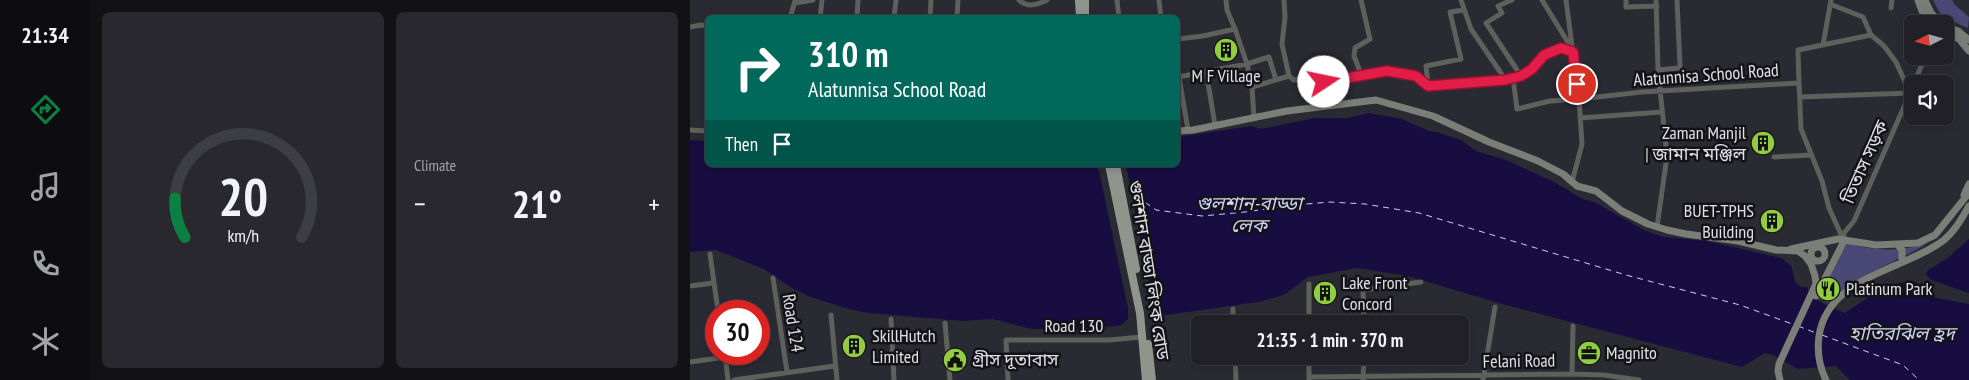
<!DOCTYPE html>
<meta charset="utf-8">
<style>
:root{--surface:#202026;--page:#28282e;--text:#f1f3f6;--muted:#a2a3a7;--line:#3d3e43;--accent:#0b8043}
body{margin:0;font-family:"PT Sans Narrow","Noto Sans Bengali",sans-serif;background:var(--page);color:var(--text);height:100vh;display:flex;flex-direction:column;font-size:19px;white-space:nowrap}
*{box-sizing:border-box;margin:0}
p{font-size:16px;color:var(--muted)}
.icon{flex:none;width:28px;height:28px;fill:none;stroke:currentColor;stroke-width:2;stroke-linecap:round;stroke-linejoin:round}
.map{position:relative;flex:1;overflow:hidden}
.panel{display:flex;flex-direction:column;gap:12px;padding:12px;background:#121215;width:600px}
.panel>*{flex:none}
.top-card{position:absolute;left:15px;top:15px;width:475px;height:152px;border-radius:8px;box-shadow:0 2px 8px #0003,0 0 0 1px var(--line);background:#00695c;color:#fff;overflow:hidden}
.needle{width:32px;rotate:264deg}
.buttons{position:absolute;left:1214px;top:15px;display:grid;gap:10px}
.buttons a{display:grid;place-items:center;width:50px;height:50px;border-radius:8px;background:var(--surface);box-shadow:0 2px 8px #0003,0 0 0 1px var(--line);font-size:25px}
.speed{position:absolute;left:15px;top:300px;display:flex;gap:10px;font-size:25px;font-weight:700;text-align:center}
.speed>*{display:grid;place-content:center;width:65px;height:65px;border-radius:50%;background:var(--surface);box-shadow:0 2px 8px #0003,0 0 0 1px var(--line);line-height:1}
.speed .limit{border:8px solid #d22;background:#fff;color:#111}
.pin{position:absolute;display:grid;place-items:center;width:42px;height:42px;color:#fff;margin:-21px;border:2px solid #fff;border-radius:50%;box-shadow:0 1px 5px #0007}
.me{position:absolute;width:55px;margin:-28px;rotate:79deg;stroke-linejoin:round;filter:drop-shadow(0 0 4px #0008)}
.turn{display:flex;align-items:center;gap:18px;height:105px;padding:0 20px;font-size:22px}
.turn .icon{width:65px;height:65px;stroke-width:2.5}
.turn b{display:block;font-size:35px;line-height:42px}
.then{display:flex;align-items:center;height:48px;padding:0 20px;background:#0003;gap:10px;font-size:19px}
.big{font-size:38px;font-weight:700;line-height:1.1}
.panel .tile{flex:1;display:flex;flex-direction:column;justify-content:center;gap:8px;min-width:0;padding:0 18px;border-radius:8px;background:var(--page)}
.panel .dial{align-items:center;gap:0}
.dial svg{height:130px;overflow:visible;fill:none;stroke:var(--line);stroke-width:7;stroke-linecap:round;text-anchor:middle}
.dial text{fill:var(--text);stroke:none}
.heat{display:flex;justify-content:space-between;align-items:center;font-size:28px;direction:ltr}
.panel .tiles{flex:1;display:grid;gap:12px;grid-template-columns:repeat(2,1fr)}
.trip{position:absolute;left:501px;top:315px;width:278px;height:50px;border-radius:8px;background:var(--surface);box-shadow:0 2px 8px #0003,0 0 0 1px var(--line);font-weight:700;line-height:50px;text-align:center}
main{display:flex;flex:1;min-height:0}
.menu{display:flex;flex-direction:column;width:90px;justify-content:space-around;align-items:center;background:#0d0d0f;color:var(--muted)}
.menu .icon{width:35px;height:35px}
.menu .on{color:var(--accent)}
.menu b{font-size:22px;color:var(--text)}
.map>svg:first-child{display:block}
</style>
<main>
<nav class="menu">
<b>21:34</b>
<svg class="icon on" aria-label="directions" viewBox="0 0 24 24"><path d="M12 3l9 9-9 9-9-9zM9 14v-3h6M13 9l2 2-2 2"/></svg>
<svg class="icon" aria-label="music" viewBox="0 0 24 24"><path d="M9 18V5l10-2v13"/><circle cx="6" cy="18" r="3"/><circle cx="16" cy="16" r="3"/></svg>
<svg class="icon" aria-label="phone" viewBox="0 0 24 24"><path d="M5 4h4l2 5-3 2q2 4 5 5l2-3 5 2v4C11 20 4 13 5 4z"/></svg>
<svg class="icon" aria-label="climate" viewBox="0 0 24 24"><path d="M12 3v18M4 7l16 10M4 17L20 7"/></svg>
</nav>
<section class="panel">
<div class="tiles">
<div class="tile dial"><svg viewBox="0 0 100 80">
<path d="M14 69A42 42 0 1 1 86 69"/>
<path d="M14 69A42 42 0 0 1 8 45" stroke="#0b8043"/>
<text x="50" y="56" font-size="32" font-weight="700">20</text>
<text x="50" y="72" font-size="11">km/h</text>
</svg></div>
<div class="tile"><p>Climate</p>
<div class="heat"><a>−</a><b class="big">21°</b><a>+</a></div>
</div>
</div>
</section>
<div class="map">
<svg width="1279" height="380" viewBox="0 0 1279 380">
<rect width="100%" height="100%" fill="#2a2a33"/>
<path fill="#4a4875" d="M1243,0H1262L1265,5L1279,17L1278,28L1252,17Z
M1157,243C1182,251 1212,252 1238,243C1204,264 1166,274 1138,303L1127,298Z"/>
<path fill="#170d41" d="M679,113L712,119L739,131L747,132L771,140L786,151L816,160L864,182L893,199L904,202L956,231L974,237L1017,241L1091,258L1101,266L1106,283L1111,287H1117C1122,302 1142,307 1155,313C1176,299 1198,282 1224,281L1241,297L1279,304V380H1160L1146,366L1108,369L1085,356L1075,353L1052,367L805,302L718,276L667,268L618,277L594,295L568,302L476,315L466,313L463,304L436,165H488V137L561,126L571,129L625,118H657Z
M0,140L17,141L18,165H404L409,171L438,308V319L432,325L424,326L387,329H342L303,319L273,321L178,313L155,308L118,296L102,288L74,269L26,250L0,252Z
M1279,239V293L1241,280L1236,274L1238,270L1259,257Z"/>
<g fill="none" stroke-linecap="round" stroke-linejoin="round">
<path stroke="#cfd0f4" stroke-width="1" stroke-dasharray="6 5" stroke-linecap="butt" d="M446,196L466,210L512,216L555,212L605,205L640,202L675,204L729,213L936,275L1050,305L1105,325
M1108,326L1126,333
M1132,335L1213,365L1229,380"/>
<path stroke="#5e605c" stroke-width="5" d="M329,0C337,8 347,5 357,0
M427,0L429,18
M469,0L471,18
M594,0L595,17L592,44L599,76
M771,0L781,29L815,79
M822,0L808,6L812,13L796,23L831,76
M852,0L882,49
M876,0L889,99L952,92L1109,83L1111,129L1132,181L1139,208L1154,241
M936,0V7L967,6
M966,0L968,70L977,156L967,227
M105,3L123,0
M1140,4L1173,17L1181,35L1194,46L1206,62L1220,93L1164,221L1154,233V238
M1201,8L1202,0
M100,18L105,1
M130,18L132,0
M167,18L168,0
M204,18L206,0
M240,18L241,0
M267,18L268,0
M0,27L11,25L18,26
M545,29L557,64L579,57L586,80
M488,39L513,36L545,29L537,10L536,0
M1133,45L1141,0
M968,70L988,68L990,66L987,0
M516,71L525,125
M671,74L664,56L665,48L680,39L671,0
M488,77L557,64L562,87L599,76L604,80L633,75L634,82L697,71L725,76L738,85L823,78C839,74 841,67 852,57C857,52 865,50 871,48L883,52
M489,77L498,130
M823,78L827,109L860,101L889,99L892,144L882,182
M1109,83L1108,50L1181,35
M1224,84L1235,56
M738,85L736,66L771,59L760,12L774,10
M562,87L564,118
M1110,97L1220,93L1222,88
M890,118L972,112
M0,130L18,131
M1084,157L1121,155
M20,254L28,311
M83,278L97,372
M619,284V324
M0,286L23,283
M543,309V324
M141,315L147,380
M201,319L204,380
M255,323L260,380
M674,324L673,290L731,282
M35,354L38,380
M545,356L546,380
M619,356V380
M0,362L36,357
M882,374L883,326
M619,377L882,374L914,375L949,380
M44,380L145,366
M318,380L316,340H419L452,337
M673,380L674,356
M793,380L805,307"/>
<path stroke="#7a7e77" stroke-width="7" d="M1228,0L1232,11L1242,24
M1235,0L1241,13L1252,24
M1255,26L1268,31L1279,40
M1255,33L1269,39L1279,51
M488,131L503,130L597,111L686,100L743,116L799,142L848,161L873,174L887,186L906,191L932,211L958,224L977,230L996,234L1048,241L1086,250L1108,251L1115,256L1121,264L1125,276L1126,284L1089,364L1088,371L1090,380
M1274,195L1279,184
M1208,245L1212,250V262
M1121 254a7 7 0 1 1 14 0a7 7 0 1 1-14 0Z
M1101,249L1148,239L1186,245L1228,243L1245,235L1279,193
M1126,296L1154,241
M1136,380C1129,366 1127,351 1129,336C1138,276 1215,270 1254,240C1265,231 1272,218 1279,206"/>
<path stroke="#90958c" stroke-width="8" d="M389,0L390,18
M395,0V18
M419,165L450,313L456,380
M426,165L446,269
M458,344L462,380"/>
</g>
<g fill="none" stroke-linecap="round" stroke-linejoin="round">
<g stroke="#92132f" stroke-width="12">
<path id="route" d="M634,82L697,71L726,76L738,86L815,80L831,76L842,69L854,55L871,48L883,52L887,84"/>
</g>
<use href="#route" stroke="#e11d48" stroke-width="9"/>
</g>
<defs>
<g id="building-disc" transform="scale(1.25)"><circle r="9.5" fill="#92cd3f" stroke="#131317"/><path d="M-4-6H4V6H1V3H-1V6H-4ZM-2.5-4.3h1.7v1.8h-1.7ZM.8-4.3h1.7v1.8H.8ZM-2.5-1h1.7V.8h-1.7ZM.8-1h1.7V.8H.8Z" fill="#111"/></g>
<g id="restaurant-disc" transform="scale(1.25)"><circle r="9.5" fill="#92cd3f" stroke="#131317"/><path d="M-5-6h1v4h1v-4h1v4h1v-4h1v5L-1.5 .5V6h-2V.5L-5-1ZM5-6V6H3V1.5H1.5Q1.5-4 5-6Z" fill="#111"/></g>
<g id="office-disc" transform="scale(1.25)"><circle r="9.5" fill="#92cd3f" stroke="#131317"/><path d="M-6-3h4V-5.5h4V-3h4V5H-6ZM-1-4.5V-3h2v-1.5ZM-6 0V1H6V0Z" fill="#111"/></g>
<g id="civic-disc" transform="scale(1.25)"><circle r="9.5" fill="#92cd3f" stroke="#131317"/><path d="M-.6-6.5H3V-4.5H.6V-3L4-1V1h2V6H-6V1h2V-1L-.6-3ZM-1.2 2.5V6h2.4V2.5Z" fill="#111"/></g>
</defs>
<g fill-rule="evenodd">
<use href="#building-disc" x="536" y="50"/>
<use href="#building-disc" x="1073" y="143"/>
<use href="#building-disc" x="1082" y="221"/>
<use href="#restaurant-disc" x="1138" y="289"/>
<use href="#building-disc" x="635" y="293"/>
<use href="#building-disc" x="164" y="346"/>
<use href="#office-disc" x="899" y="353"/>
<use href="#civic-disc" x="265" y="360"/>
</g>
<g text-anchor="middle" stroke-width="5" stroke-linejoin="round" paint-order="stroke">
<g font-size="18" fill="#e0e0e6" stroke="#131317">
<text transform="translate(1016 75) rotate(-4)" y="6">Alatunnisa School Road</text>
<text transform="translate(1175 162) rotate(-66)" y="6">তিতাস সড়ক</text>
<text transform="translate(459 270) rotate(81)" y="6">গুলশান বাড্ডা লিংক রোড</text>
<text transform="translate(103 323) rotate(81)" y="6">Road 124</text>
<text x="384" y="332">Road 130</text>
<text transform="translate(829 361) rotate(-1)" y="6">Felani Road</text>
</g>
<g font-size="18" fill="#e0e0e6" stroke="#131317" text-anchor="start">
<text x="536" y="82" text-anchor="middle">M F Village</text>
<text x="1056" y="139" text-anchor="end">Zaman Manjil<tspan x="1056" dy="21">| জামান মঞ্জিল</tspan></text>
<text x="1064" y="217" text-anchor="end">BUET-TPHS<tspan x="1064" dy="21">Building</tspan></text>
<text x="652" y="289">Lake Front<tspan x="652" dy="21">Concord</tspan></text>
<text x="1156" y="295">Platinum Park</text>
<text x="182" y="342">SkillHutch<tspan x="182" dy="21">Limited</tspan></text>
<text x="916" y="359">Magnito</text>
<text x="282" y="366">গ্রীস দূতাবাস</text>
</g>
<g font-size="19" font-style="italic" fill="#cfd0f4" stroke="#131317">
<text x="559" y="210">গুলশান-বাড্ডা<tspan x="559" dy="22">লেক</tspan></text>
<text x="1212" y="340">হাতিরঝিল হ্রদ</text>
</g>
</g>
</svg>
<div class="buttons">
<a><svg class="needle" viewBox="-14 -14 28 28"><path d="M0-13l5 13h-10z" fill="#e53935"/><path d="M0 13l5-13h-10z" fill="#a2a3a7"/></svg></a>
<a><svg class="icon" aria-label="sound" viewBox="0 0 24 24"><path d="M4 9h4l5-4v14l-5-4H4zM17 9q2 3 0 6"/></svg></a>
</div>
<div class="speed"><div class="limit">30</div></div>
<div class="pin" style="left:887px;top:84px;background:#d93025"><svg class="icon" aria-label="arrive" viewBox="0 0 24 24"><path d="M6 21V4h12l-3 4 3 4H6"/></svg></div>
<svg class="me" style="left:634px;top:82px" viewBox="-20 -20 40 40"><circle r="19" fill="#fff"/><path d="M0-13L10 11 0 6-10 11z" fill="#e11d48"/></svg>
<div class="trip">21:35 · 1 min · 370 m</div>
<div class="top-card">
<div class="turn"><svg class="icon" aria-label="right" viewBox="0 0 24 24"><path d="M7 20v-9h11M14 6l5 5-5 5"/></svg><div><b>310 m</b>Alatunnisa School Road</div></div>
<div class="then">Then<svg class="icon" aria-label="arrive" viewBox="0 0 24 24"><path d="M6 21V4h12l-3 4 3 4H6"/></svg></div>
</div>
</div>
</main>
